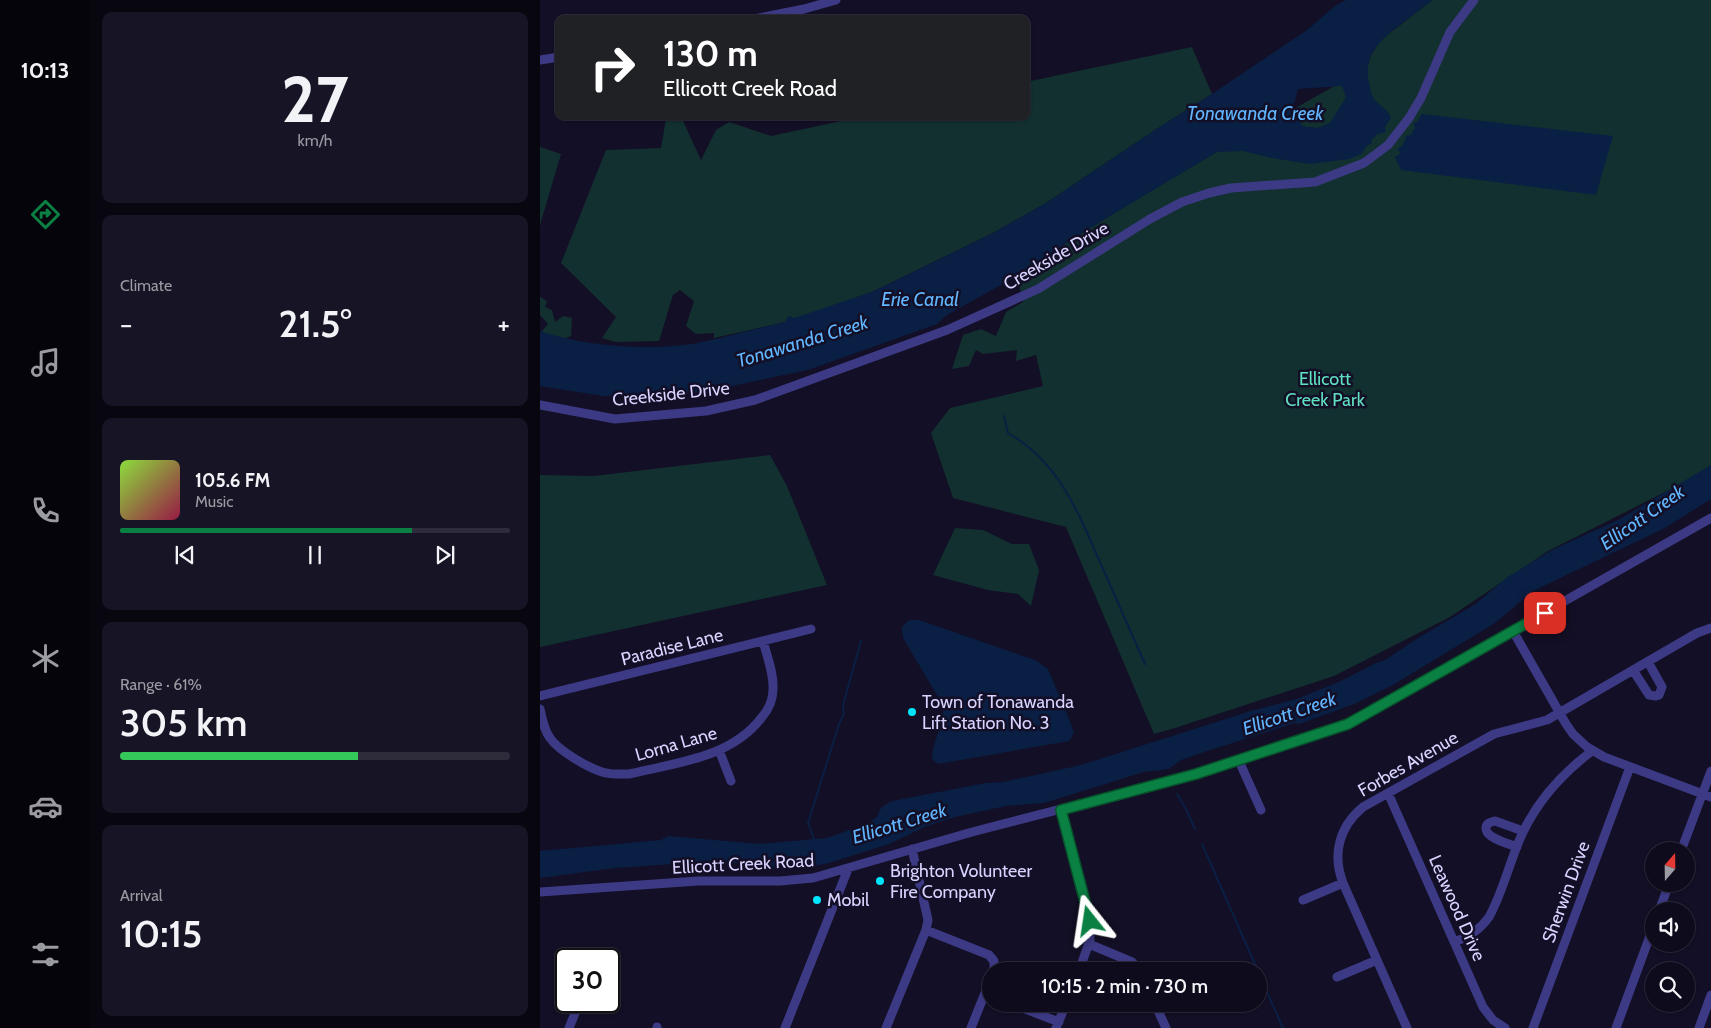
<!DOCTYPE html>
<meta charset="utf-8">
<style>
:root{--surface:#0e0b1c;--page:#171425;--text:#f1f3f6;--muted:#9b9ba3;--line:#2e2b3b;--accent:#0b8043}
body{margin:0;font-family:Cabin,sans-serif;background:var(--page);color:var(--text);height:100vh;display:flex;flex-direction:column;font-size:19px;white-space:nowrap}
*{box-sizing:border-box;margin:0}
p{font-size:16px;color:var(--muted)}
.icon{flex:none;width:28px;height:28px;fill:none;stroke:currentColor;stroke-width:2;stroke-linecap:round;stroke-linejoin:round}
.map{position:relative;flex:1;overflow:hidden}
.side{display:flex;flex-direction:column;gap:12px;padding:12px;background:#08060f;width:450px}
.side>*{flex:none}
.banner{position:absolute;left:15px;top:15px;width:475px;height:105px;border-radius:10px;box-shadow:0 1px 4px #0004,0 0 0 1px var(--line);background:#202124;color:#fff;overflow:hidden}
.needle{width:32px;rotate:20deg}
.controls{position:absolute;left:1105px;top:842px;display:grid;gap:10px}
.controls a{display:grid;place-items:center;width:50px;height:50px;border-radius:50%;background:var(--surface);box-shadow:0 1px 4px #0004,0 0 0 1px var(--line);font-size:25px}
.speed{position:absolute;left:15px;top:948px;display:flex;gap:10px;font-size:25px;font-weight:700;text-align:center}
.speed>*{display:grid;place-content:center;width:65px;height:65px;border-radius:50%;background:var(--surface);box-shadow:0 1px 4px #0004,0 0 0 1px var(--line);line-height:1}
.speed .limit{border:2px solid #111;border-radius:8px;background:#fff;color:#111}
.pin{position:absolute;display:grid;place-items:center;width:42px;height:42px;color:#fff;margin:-21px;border-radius:10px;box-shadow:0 2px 8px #0006}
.me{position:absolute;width:55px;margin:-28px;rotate:345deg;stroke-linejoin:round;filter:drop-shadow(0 0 4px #0008)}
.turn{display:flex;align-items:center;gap:18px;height:105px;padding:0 25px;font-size:22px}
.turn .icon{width:65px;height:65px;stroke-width:2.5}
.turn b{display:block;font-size:35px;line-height:42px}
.big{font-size:38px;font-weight:600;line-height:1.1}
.side .card{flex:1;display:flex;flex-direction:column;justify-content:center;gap:8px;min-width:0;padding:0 18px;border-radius:10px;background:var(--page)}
.side .dial{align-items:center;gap:0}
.dial b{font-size:65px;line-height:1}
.song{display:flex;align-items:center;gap:15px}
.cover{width:60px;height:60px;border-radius:8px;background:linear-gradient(135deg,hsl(90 70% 55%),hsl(340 70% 35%))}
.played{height:5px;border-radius:2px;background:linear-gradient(90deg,var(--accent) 75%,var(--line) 75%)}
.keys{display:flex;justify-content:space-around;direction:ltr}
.heat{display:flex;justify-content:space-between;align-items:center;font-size:28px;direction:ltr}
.charge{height:8px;border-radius:4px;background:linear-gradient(90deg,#34c759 61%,var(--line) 0)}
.trip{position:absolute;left:442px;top:962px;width:285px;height:50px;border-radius:25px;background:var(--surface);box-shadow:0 1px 4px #0004,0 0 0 1px var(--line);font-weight:600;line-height:50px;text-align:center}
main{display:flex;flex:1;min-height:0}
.dock{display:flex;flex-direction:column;width:90px;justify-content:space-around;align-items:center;background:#06040b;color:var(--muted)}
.dock .icon{width:35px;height:35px}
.dock .active{color:var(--accent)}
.dock b{font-size:22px;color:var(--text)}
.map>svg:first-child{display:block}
</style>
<main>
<nav class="dock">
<b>10:13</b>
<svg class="icon active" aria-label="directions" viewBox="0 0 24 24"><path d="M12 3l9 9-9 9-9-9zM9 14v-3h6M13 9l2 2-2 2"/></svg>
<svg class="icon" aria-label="music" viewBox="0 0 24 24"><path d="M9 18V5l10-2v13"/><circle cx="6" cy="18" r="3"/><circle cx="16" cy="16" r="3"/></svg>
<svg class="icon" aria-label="phone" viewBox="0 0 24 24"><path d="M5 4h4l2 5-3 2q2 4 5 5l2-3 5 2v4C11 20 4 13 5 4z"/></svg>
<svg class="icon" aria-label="climate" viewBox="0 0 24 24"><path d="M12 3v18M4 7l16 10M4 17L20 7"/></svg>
<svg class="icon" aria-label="car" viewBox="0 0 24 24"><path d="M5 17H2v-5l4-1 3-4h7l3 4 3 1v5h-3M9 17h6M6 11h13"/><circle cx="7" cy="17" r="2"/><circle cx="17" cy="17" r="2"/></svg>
<svg class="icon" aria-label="filters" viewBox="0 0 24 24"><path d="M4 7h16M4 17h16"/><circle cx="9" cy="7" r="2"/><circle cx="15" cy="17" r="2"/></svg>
</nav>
<section class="side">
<div class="card dial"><b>27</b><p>km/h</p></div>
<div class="card"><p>Climate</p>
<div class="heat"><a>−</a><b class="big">21.5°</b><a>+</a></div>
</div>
<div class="card">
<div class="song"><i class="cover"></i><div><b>105.6 FM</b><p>Music</p></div></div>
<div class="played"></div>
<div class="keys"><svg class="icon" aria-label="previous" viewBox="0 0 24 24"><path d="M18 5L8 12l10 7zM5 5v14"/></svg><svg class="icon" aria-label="pause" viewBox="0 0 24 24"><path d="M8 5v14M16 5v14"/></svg><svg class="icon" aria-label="next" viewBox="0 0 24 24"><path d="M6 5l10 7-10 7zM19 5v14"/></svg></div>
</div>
<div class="card"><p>Range · 61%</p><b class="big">305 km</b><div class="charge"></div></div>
<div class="card"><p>Arrival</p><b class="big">10:15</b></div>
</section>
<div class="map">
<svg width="1171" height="1028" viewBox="0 0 1171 1028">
<rect width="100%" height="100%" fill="#130f26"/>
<path fill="#12302f" d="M892,0H1171V469L1008,551L910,617L794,676L635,728L614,734L526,527L413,498L391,433L410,408L503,386L496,355L476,361L477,350L443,354L436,350L429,366L412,369L423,335L441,329L456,336L466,312L483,302L477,276C589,199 709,134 827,68L831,55L841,40Z
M652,47L672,94L615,130L506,203L453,233L332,292L254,319L249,316L245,322L174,338V333L156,334L146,326L154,301L140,290L133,295L119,341L76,342L62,338L76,317L21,263L66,150L121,148L126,119L143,121L161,160L176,130L189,122L231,136L325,116H486V82Z
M0,147L21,154L0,225Z
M0,297L7,301L5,307L12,310L15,322L23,316L32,318L31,336L14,343L5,337L2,331L8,324L0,315Z
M230,455L247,486L287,585L0,647V475L54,476Z
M415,528L443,530L472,544H489L499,570L491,606L478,594L448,590L393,575Z"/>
<path fill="#0a1f44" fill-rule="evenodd" d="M806,0H892C881,9 870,17 858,26C832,47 821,61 832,95C835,104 848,108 851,118L845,127L846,132L838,134L831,140L832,143L825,147V149L821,154L810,159L770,164L732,158L703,151L677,152L535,237L477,276L407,315L397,324L268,370L158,393L63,396L0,386V331C44,346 105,351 152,344C183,338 214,329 245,322L249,316L254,318L332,292L453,233L506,203L615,130L672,94L767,30L795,6ZM802,86L806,97L790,123L777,128L762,126L753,107L758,89Z
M882,114L1073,136L1056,195L861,170L855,157L859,155L860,152L857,149L861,147L866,139L865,136L871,135L875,127L873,123L877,122Z
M1171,465V499L1125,528L993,591L955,623L853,685L814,704L759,724L755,723L661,753L641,760L629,769L604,772L504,803L466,806L415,817L387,826L349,844L289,863L263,868L239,870L216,869L200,863H175L164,865L133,864L75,868L0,878V851L121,840L128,836L220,844L287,838L329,823L338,816C338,808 346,804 352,801L446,783L463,782L541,765L714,710L757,699L801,681L836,663L845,660L878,638L934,605L969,576L1012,550L1080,519Z
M369,620H379L495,660L508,669L531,724L534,733L529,741L398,764L392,759C393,740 404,724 403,705L363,638L362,627Z"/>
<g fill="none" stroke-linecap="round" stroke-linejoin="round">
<path stroke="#0a1f44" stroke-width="2" d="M464,416L468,433C521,463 540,517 563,569C577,601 591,632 605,664
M637,794L646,809L655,829
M274,839L268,823L299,724L304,714L303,705L321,641
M662,844L718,971
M719,974L743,1028"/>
<path stroke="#3d3a85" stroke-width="9" d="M214,19L264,9L296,0
M0,60L19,57
M0,405L75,419L166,411L215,400L407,330L498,289L610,219L642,202L669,193L691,188L775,182L824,163L848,145L869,118L881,98L910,32L934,0
M973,631L1026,724L1033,734L1047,747L1064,757L1171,797
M1093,670L1109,695L1116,696L1119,695L1122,687L1108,662
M0,696L271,629
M0,709C2,719 4,730 10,738C19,751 47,767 62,772C71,775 80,774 89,774C135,763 192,758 222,717C229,709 233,700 233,689C234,674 227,656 223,641
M179,750L191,781
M699,761L721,810
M848,793L943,1007L953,1020L965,1028
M521,810L550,921V940L539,971
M977,847C970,844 945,838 946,828C946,823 951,822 955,821L983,831
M1141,851L1171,771
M0,892L158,881H240L273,878L432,832L657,774L808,724L1171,518
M763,900L803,883
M1119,911L1129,884
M386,930L449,955L454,961V971
M914,942C929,937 940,930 949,917C964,890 970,859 983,832C999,799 1024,772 1052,751
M549,944L592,962L600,971
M797,977L837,960
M472,1004L519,1022
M615,1004L626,1028
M29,1028L38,1006
M117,1028V1027
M245,1028L308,869
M346,1028L386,930L388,920L372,849
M431,1028L451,978
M516,1028L526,1004
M867,1028L803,883C792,854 799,827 823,807L954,734L1007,720L1157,633L1171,628
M993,1028L1090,767
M1076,1028L1114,925
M1159,1028L1171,995"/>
</g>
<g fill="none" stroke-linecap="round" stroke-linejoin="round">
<g stroke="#07532c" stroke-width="12">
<path id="route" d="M550,921L521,810L656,774L808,724L1005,613"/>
</g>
<use href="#route" stroke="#0b8043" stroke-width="9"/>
</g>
<g fill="#00e5ff" stroke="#130f26" stroke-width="2">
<circle cx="372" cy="712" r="5"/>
<circle cx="340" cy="881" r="5"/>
<circle cx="277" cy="900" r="5"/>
</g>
<g text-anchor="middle" stroke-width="5" stroke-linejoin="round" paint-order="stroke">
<g font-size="18" fill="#d9d4ff" stroke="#130f26">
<text transform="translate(516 256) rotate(-30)" y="6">Creekside Drive</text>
<text transform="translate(131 394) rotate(-6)" y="6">Creekside Drive</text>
<text transform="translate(132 647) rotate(-14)" y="6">Paradise Lane</text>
<text transform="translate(136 744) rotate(-16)" y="6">Lorna Lane</text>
<text transform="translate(868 764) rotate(-30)" y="6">Forbes Avenue</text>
<text transform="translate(203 864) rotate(-3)" y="6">Ellicott Creek Road</text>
<text transform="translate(1026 892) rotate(-70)" y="6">Sherwin Drive</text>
<text transform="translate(917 908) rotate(66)" y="6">Leawood Drive</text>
</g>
<g font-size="18" fill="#5fe0c0" stroke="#130f26">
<text x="785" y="385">Ellicott<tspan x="785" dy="21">Creek Park</tspan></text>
</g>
<g font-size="18" fill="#d9d4ff" stroke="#130f26" text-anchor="start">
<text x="382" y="708">Town of Tonawanda<tspan x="382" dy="21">Lift Station No. 3</tspan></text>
<text x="350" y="877">Brighton Volunteer<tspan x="350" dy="21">Fire Company</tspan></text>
<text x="287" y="906">Mobil</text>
</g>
<g font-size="19" font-style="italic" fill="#62b6ff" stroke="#130f26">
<text x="715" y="120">Tonawanda Creek</text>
<text x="380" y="306">Erie Canal</text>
<text transform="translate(262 341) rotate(-17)" y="7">Tonawanda Creek</text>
<text transform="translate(1102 517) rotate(-35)" y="7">Ellicott Creek</text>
<text transform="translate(749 713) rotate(-19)" y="7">Ellicott Creek</text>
<text transform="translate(359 823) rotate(-17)" y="7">Ellicott Creek</text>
</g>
</g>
</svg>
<div class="controls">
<a><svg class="needle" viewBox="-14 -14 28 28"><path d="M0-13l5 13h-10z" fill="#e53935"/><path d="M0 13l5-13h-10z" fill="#9b9ba3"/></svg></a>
<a><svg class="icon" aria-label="sound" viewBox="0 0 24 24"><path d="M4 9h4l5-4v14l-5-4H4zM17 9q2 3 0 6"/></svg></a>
<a><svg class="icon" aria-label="search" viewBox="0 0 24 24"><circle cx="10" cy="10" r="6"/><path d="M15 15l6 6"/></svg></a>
</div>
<div class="speed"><div class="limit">30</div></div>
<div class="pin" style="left:1005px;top:613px;background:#d93025"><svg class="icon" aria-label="arrive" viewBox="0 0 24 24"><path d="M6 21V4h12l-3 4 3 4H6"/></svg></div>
<svg class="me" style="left:550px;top:921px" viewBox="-20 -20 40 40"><path d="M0-17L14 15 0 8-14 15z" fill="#0b8043" stroke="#fff" stroke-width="4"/></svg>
<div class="trip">10:15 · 2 min · 730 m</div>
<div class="banner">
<div class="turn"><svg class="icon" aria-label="right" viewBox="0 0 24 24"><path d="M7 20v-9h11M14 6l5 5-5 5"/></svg><div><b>130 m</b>Ellicott Creek Road</div></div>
</div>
</div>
</main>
